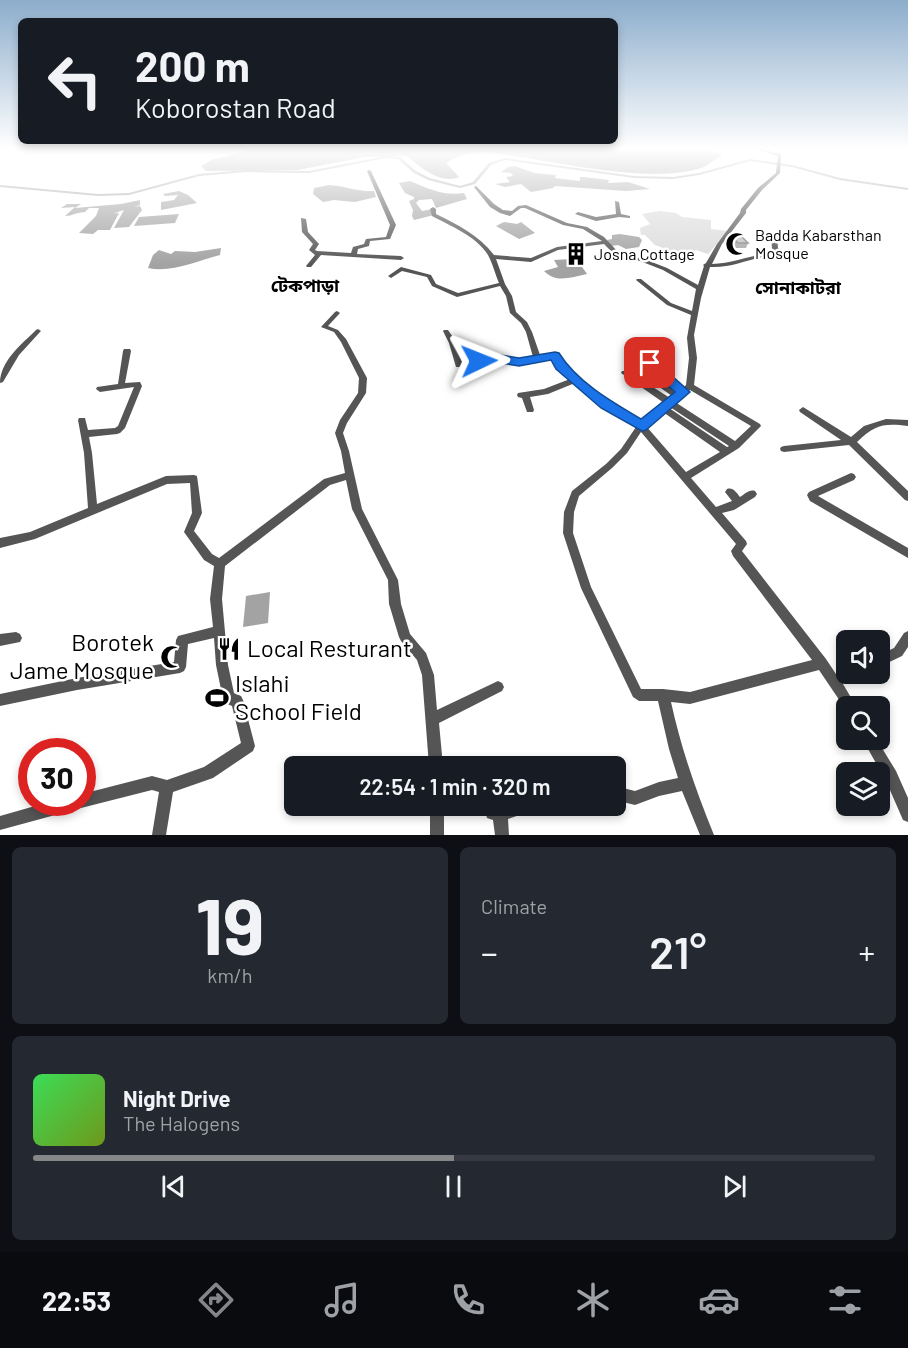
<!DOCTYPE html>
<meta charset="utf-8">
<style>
:root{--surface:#171b24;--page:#242831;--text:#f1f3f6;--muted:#9ea1a6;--line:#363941;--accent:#858687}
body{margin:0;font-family:Barlow,"Noto Sans Bengali",sans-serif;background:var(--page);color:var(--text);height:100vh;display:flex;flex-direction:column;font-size:22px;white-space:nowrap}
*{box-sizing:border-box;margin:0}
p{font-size:20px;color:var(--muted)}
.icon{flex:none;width:33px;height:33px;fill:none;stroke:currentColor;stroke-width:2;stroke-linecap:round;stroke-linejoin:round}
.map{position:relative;height:835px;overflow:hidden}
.side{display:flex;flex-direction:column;gap:12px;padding:12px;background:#0d0f14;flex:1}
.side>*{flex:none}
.guide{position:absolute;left:18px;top:18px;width:600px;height:126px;border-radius:9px;box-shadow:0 3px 9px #0003;background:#171b24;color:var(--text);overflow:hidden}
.fabs{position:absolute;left:836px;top:630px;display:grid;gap:12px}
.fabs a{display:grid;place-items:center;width:54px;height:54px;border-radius:9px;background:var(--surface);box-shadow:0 3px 9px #0003;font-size:30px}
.speed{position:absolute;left:18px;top:738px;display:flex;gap:12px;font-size:30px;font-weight:700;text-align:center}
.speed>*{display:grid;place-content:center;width:78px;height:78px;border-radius:50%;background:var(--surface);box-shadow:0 3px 9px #0003;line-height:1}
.speed .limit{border:9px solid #d22;background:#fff;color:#111}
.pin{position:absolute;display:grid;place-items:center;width:51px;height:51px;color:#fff;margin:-26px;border-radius:12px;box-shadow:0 3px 9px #0006}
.me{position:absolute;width:66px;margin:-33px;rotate:88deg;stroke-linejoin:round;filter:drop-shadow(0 0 4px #0008)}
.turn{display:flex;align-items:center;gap:21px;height:126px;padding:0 18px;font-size:27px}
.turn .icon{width:78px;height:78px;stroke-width:2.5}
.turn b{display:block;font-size:42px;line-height:51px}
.big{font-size:45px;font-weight:600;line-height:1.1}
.side .widget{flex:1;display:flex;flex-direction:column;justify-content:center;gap:9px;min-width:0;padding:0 21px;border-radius:9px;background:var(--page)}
.side .dial{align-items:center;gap:0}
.dial b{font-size:78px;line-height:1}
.song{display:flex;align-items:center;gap:18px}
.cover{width:72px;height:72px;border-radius:9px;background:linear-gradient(135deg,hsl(130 70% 55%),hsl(80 70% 35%))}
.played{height:6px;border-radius:3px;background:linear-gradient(90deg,var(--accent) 50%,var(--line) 50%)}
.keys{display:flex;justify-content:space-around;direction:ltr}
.heat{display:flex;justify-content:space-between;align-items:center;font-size:33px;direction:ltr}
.side .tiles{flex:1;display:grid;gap:12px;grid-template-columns:1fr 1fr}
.widget:last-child{grid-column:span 2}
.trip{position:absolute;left:284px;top:756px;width:342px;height:60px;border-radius:9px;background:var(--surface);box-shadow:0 3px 9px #0003;font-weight:600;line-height:60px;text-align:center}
.menu{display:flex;height:96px;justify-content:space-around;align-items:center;background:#090b0e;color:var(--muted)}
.menu .icon{width:42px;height:42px}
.menu .selected{color:var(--accent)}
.menu b{font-size:27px;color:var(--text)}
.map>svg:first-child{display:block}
</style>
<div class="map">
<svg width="908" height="835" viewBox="0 0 908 835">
<rect width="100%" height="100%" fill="#fff"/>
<path fill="#dcdcdc" d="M659,211L676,213L682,217L711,220V229L728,231L708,254L696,250L688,257L655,245L645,235H641L640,228L650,224L642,214Z"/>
<path fill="#a3a3a3" d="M244,148H696L723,154C717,158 710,164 704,167C657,184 571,165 521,157C490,153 475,146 446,163L459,177C441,185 420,167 407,156L365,157L298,170L206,171L201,166L211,160L243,152Z
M515,166L534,173L556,175L555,178L580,181V177H584L609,180L608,183L628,182L650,189L626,191L555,186L553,188L531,192L521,184L505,187L495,184L510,182L506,177L513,176L511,173L501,172L508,167Z
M410,181C429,189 443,196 464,193L467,199L436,208L432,199L419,200L416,203L422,211L433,209L434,215L414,220L412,216L413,210L409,201L414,199V197L405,193L399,183Z
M329,185C345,186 358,192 374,191L376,197L355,202L334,200L323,202L313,194L314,188Z
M179,191L188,195L197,203L161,210V202L174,200L178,195L165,196L163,194Z
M140,200V205L134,207L140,206L142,210L129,227L114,228L124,210L112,214L97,215L119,213L110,230H98L93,234L79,233L96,216L99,208H89L85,212C77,212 72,216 65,216L75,207L61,208L67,204H81L75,208L121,204Z
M179,214L175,223L134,226L139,217Z
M504,222L517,224L521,222L535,233L519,239L496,226Z
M620,234L639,237L642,240L639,247L626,249L618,245L611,246L607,240L612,239V235Z
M221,248L220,255C197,261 171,273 148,268L153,255L159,250L171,254L175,251L195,252Z
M571,259L574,264H580L587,274C571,277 557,284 544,271L558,267L554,260Z
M270,592L268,623L243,627L246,596Z"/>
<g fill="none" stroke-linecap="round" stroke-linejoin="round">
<path fill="#a3a3a3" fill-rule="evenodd" d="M386,156L400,157L416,171L430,178L460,186L473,182L489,163L505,158L634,176L673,177L699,173L750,159L792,165L840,178L908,188V190L840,180L792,167L750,161L699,175L673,179L634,178L505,160L491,165L475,184L460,188L428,180L414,173L398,159L386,158L309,173L246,172L199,176L129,195L98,196L0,187V185L98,194L129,193L199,174L246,170L309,171Z"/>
<path fill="#555" fill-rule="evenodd" d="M751,148H757L781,154L780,173L762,190L746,210V213L722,244L712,264C734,264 754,253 777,253L772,249L771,235L774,233L777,235L778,248L785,254C778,257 769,255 762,257C744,261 729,268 710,267L701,298L694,335L697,358L694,385L760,424L761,426L739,448L691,478L716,507L732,501L725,492L727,489C733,487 736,492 740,497C745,494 749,489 755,491L757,494L755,497L734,510L722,513L746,541L747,544L742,551L826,659L836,674L846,670V674H858L856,678L843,684L856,706H846V710L819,670L690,704L671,702C681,748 696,791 714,835H700L682,791L659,796L635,805L615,800V786L635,791L659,782L678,778L669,749L658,701H639L633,697L581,588L563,533L564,512L572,491L606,464L621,449L636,427L603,405L575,383L548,394L530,397L534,410L533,412H527L522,398L518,397L517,395L518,393L544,389L570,379L553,359L519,364L493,360L459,367H456L449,343L443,331L444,330H448L457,343L462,362L493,356L519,360L533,357L526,332L521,323L510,313L506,296L500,286L457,297L432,286L427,277L402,271L391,278L388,276L401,267L431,275L436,284L458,293L499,283C495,274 493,264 488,255C476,236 451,226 432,216L430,209L433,207L436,209V214C458,225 479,235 494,255L531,258L557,247L602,241L583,229L563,225L525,208H521L510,216L500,213L490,207L474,187L476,186L494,204L503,210L512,211L518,206L526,205L567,223L587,227L604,237L619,253L644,259L667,268L698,285L704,266L703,265L706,263L717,244L740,213L741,209L758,188L776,173L778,156ZM604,244L615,255L640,261L663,270L696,289L692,311L671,303L641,279H637L636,280L667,305L691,315L687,338L689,358L686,385L683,388L653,361H647L646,363L647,365L678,392L641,367H635L634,369L672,396L670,398L628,371H622L621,373L664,403L659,405L658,408L641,422C609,402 580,383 558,354L540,355L532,332L527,322L516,312L512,296L505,284L496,259L531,262L558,250ZM690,390L751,426L735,441L675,402ZM670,407L729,446L727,447L669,408ZM663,412L720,452L686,472L646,426ZM641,432L736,544L731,551L733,556L812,660L690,692L663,689H641L591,587L573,533L574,512L579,496L612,468L627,453Z
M369,170L371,171L396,225L390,239L370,241L369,246L358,249L357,254L401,256L404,258L401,260L321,255L311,267H307L306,266L315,255L309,250L313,244L302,232L301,218L306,219L308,232L319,244L315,250L317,251L351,253L353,247L364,244L366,239L386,237L390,225L367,171Z
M615,201L619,202L621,214L630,216V218L619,217L596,221L575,214L578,212L596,217L616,214Z
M337,311L340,313L328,326L338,330L346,339L367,378L366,393L347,423L343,433L349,451L362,509L398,580L401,604L410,634L426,653L434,675L437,710L498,681L502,683L504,687L502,691L439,723L443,766H429L422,675L417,660L401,641L399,637L389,604L388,580L352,509L346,480L330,485L225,566L222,599L228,665L234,693L241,696L243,700L255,746L253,751L213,778L173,792L166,835H152L159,792L152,790L81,808L0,830V816L49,802H82V794L152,776L167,780L204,767L241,743L232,706L225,703L223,699L216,665L214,638L188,644L186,667L184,671L180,673L77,690L0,706V694L77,678L174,662L176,640L178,636L213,627L210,599L214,566L204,560L184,532L192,513L190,483L167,484L35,539L0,548V538L30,532L88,508L84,453L78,420L79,418H85L88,430L115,428L118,426L134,387L100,392L96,389L97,387L118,384L123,351L124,349H130L131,351L125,383L140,382L142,386L125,428L120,433L117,434L89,437L92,453L97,504L166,476L194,475L197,476L202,513L194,531L212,554L219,558L324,479L345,473L341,451L335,433L340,420L358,393L359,378L341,342L334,332L321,327L335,312Z
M38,329L41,331L40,332L19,355L3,382L0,383C0,361 22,344 36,330Z
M803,407L851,437L864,426L886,419L908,420V426C883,423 875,425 857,442L908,491V501L905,500L849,445L784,452L781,451L780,449L781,447L784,446L841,440L800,412L799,410Z
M851,473L854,474L856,477L854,480L818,496L908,548V558L810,501L807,495L809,492Z
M908,631V647L902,656L879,667V655L894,648L904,633Z
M16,632L20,634L22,638L20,642L0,646V634Z
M863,740H877L896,771L908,798V822L903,820L886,781Z
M430,806H444V835H430Z
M484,806H498L500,807L504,806H533L531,811L508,819L509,835H495L493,820L487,818Z"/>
</g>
<path fill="#a9a9a9" d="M730,235L748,243L746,248H735L728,240Z"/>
<path fill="#c4c4c4" stroke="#898989" stroke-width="1.5" d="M730,235H740L748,243H738Z"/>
<linearGradient id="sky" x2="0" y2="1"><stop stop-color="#8cadcc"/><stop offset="0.56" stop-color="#fff"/><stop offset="1" stop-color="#fff" stop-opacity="0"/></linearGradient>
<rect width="908" height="265" fill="url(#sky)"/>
<path fill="#1a73e8" stroke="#114b97" stroke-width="1.5" d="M555,352L559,353C577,382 612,402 641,419L675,392L646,366V360H654L690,392L646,430L642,431L601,408L556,369L551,360L519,366L494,362L479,365L473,361L474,358L494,354L519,358Z"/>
<defs>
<g id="mosque-bare" transform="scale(1.8)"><path d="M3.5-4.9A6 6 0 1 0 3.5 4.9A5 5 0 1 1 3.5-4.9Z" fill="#000" stroke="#fff" stroke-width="2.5" paint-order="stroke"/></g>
<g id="building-bare" transform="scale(1.8)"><path d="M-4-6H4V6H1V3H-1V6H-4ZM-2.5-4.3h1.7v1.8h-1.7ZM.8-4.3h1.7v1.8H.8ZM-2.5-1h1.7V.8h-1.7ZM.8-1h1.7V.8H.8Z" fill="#000" stroke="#fff" stroke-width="2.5" paint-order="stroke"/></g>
<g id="restaurant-bare" transform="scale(1.8)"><path d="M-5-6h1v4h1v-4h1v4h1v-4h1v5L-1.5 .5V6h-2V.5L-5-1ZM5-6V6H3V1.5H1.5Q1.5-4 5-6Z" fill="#000" stroke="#fff" stroke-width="2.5" paint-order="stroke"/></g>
<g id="stadium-bare" transform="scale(1.8)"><path d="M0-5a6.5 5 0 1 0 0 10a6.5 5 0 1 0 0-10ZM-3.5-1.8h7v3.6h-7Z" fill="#000" stroke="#fff" stroke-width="2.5" paint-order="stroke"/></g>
</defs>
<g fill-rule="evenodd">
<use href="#mosque-bare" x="737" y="244"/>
<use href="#building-bare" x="576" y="254"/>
<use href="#restaurant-bare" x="229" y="649"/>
<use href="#mosque-bare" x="172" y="657"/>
<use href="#stadium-bare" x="217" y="698"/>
</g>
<g text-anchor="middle" stroke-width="5" stroke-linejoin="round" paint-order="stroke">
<g font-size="16" fill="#000" stroke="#fff" text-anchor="start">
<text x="755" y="241">Badda Kabarsthan<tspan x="755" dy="18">Mosque</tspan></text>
<text x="594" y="260">Josna Cottage</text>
</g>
<g font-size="18" font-weight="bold" fill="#000" stroke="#fff">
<text x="305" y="292">টেকপাড়া</text>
<text x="798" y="294">সোনাকাটরা</text>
</g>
<g font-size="24" fill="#000" stroke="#fff" text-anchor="start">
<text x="154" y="651" text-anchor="end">Borotek<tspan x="154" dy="28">Jame Mosque</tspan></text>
<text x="247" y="657">Local Resturant</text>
<text x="235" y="692">Islahi<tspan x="235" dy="28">School Field</tspan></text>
</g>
</g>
</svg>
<div class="fabs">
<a><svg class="icon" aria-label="sound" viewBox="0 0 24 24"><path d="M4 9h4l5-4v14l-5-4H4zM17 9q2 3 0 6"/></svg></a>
<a><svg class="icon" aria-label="search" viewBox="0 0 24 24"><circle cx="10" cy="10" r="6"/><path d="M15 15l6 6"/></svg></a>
<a><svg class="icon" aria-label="layers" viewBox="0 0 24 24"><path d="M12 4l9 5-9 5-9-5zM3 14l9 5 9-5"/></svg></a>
</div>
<div class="speed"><div class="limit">30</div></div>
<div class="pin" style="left:650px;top:363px;background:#d93025"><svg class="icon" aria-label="arrive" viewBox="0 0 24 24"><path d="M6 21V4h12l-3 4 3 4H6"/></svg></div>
<svg class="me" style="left:479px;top:361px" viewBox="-20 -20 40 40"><path d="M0-17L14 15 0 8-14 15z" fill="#1a73e8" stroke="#fff" stroke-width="4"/></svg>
<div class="trip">22:54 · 1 min · 320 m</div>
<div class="guide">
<div class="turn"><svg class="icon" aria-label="left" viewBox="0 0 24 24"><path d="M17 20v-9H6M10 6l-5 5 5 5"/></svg><div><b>200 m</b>Koborostan Road</div></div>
</div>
</div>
<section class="side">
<div class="tiles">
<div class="widget dial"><b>19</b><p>km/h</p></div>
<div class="widget"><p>Climate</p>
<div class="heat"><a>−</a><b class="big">21°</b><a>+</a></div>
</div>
<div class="widget">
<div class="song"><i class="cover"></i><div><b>Night Drive</b><p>The Halogens</p></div></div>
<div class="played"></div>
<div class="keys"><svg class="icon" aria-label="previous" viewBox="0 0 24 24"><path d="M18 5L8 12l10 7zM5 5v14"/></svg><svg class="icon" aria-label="pause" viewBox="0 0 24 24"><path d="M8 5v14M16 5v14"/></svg><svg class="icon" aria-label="next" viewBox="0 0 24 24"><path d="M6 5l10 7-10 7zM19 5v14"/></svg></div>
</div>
</div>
</section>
<nav class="menu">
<b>22:53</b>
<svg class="icon selected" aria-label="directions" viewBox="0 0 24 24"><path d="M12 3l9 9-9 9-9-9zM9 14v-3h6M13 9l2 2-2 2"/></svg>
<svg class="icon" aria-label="music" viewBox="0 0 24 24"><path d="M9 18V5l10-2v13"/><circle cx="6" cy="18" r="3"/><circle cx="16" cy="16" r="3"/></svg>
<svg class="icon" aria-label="phone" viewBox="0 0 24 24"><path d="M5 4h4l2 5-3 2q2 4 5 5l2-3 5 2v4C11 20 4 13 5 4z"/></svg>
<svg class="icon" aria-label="climate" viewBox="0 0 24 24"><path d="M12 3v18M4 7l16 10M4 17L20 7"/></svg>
<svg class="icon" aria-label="car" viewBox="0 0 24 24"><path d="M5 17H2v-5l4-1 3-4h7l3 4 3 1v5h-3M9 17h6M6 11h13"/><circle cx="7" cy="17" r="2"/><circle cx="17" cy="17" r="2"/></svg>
<svg class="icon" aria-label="filters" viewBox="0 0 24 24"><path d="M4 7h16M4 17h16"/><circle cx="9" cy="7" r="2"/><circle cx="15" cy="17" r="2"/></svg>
</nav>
